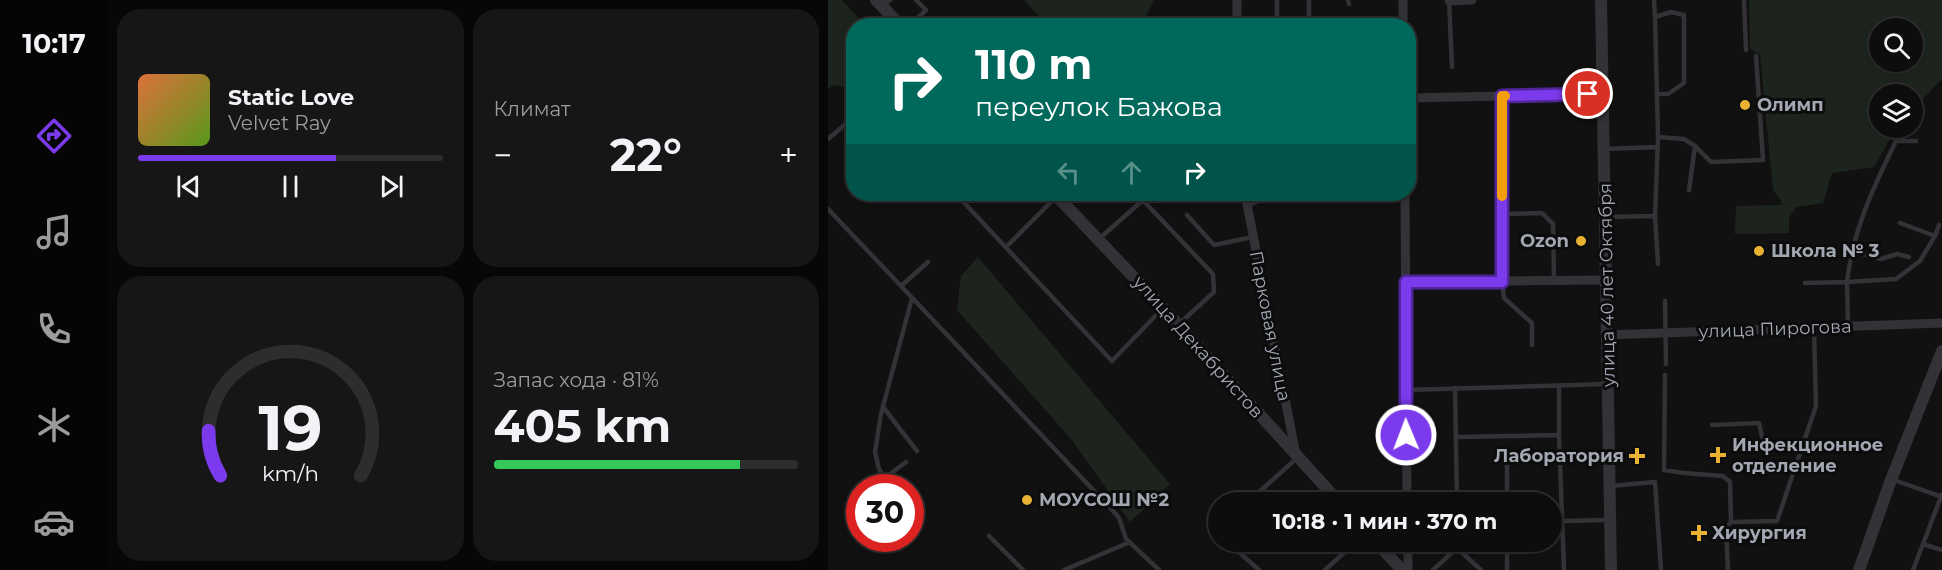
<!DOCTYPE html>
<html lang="ru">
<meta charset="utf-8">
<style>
:root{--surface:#0d0d0e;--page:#161617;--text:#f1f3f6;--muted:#9a9c9e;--line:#2d2d2e;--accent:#7c3aed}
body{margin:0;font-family:Montserrat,sans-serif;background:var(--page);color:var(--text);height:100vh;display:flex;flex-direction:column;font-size:22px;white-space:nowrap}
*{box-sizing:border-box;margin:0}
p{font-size:20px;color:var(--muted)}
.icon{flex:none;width:33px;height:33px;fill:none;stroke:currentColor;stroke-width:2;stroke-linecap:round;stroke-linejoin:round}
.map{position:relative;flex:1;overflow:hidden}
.drawer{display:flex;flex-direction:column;gap:9px;padding:9px;background:#070708;width:720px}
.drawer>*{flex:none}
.top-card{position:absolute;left:18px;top:18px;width:570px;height:183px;border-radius:24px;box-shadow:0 3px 9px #0003,0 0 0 2px var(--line);background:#00695c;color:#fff;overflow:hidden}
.tools{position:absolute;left:1041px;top:18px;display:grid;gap:12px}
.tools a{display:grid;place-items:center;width:54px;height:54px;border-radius:50%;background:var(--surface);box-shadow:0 3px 9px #0003,0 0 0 2px var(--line);font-size:30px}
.speed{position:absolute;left:18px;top:474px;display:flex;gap:12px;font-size:30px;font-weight:700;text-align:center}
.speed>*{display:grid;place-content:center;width:78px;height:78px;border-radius:50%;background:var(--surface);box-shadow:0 3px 9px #0003,0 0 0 2px var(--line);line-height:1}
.speed .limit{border:9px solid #d22;background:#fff;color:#111}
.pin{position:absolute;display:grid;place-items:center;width:51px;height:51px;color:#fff;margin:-26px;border:3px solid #fff;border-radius:50%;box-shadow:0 2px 6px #0007}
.me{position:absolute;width:66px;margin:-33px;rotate:359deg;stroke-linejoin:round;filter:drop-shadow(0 0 4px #0008)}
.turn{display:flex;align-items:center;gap:21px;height:126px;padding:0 30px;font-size:27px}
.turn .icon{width:78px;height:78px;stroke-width:2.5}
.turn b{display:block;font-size:42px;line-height:51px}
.lanes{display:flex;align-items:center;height:57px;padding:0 30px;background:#0003;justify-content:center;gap:30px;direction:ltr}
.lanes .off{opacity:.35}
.big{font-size:45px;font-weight:700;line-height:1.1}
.drawer .card{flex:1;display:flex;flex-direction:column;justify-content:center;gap:9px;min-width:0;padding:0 21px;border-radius:24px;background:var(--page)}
.drawer .dial{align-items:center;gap:0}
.dial svg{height:156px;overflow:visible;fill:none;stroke:var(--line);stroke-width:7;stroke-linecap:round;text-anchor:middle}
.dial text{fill:var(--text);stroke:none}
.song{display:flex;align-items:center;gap:18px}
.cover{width:72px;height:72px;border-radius:9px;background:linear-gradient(135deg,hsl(20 70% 55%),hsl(90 70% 35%))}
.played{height:6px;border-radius:3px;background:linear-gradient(90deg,var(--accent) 65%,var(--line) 65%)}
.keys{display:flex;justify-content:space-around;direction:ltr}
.heat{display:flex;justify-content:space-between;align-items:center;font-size:33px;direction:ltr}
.charge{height:9px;border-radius:4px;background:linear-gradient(90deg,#34c759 81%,var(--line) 0)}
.drawer .tiles{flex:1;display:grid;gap:9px;grid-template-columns:repeat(2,1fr)}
.trip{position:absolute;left:380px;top:492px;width:354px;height:60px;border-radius:30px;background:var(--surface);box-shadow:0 3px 9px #0003,0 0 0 2px var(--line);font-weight:700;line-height:60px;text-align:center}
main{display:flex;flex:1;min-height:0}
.menu{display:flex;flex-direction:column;width:108px;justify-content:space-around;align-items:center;background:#050506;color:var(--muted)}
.menu .icon{width:42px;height:42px}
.menu .on{color:var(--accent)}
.menu b{font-size:27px;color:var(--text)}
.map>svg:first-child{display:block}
</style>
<main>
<nav class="menu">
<b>10:17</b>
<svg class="icon on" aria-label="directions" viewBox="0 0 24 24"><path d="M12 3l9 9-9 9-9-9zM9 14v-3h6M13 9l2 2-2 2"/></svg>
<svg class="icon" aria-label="music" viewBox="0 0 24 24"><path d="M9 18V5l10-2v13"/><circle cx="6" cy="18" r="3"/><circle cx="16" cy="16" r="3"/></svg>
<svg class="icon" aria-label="phone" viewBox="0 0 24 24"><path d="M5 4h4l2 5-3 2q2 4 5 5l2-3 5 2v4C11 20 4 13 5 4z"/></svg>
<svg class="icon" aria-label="climate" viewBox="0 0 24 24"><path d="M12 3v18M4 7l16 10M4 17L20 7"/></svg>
<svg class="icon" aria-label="car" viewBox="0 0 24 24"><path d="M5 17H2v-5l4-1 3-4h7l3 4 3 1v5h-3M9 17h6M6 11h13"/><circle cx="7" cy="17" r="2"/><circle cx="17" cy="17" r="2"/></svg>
</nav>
<section class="drawer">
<div class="tiles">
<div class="card">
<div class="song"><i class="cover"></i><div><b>Static Love</b><p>Velvet Ray</p></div></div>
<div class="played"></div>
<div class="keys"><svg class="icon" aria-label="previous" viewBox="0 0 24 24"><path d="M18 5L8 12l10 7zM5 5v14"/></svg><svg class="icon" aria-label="pause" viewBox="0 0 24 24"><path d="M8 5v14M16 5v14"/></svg><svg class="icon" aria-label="next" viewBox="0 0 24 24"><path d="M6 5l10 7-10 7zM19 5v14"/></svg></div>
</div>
<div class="card"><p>Климат</p>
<div class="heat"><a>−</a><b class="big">22°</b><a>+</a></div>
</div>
<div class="card dial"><svg viewBox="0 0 100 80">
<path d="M14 69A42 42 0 1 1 86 69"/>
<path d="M14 69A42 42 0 0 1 8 46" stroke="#7c3aed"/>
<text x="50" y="56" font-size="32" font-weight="700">19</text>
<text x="50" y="72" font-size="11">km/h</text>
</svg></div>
<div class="card"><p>Запас хода · 81%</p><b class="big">405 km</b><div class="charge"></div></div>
</div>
</section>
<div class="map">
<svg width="1114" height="570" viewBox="0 0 1114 570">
<rect width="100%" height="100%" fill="#111112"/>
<path fill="#1d241e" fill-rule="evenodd" d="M0,0H14L37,25L26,26L25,89L5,85L0,89Z
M196,0H326L313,26L219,25Z
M921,0H1114V79L1085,109L1084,94H1052V128H1068L1046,167L1004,173L995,203L968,207L961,218V233L907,234L908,206L954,205L953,201L945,190L932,55L922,49ZM1084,28V62H1052V28Z
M150,257L342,484L302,522L243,439L129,310L133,276Z"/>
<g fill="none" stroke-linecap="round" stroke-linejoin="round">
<path stroke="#323237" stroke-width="4.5" d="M481,0V26
M520,0L521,4
M621,0L624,67
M826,0L827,17
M916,0L918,50
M54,6L62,0
M81,26L98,10L88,0
M449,26V0
M674,96V282L676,298L704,323V345
M830,137L856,139L867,146L861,190
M0,139L26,117
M867,146L883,162L935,160L928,56
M776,149L830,147
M128,194L284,361L334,309
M309,194L385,274L386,292L352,323
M0,209L73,286L100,262
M674,214L714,213L725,224L726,279
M359,215L386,245L425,237
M827,216L830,137L827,17L843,12L856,15V83L840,94H830
M779,217L827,216L830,264
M1072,223L1107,236L1092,261L1068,279L1019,282C1025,230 1045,188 1068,141H1088
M1107,236L1111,225
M271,239L315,200
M178,247L227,198
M1023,251L1053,259L1069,254L1081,257
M977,283L1019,282L1020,326
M73,286L286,512L291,518L298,539L331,570
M837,301L838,364
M837,375L836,470L856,473L895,476L902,482L903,522L949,521L988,406L986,328
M627,388L629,502
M577,390L779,384
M55,407L89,451
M884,425L931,423L935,441L973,449
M731,435L736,570
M628,437L731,435V386
M78,462L57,478L51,469L47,452L53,414L84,298
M1066,480L1114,497
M782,486L827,482L833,570
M1114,494L1095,544L1114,550
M420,502L469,458
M679,502V451
M723,513H734
M734,521L780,520
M161,536L195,570
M422,542L412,553L431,570
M679,542V570
M629,548L653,570
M236,570L302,542
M497,570L528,542
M605,570L629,548V542
M900,570L898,528L903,522
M1085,570L1095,544"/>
<path stroke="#323237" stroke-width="9" d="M575,0V26
M621,1L644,0
M409,26V0
M580,98L775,94
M419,194V204L468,455
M577,194L579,502
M419,204L437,194
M578,282L778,280
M779,335L1114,323
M580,542V570"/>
<path stroke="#323237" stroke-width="12" d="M48,0L73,26
M773,0L783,570
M227,194L335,308L511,502
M548,542L574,570
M1031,570L1063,480L1114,351"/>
</g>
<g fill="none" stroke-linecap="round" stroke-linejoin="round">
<g stroke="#51269a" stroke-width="15">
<path id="route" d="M578,435V282H674V96L760,94"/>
</g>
<use href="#route" stroke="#7c3aed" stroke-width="10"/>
<path stroke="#f59e0b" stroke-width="10" d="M674,196V96H677"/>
</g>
<g fill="#e9b232" stroke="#0c0c0d" stroke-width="2">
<circle cx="917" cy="105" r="6"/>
<circle cx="753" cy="241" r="6"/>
<circle cx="931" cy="251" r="6"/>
<path d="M887 446h6v6h6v6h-6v6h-6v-6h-6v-6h6z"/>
<path d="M806 447h6v6h6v6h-6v6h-6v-6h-6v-6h6z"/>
<circle cx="199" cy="500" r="6"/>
<path d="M868 524h6v6h6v6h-6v6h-6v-6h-6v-6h6z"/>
</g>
<g text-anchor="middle" stroke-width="6" stroke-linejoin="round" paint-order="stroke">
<g font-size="18" font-weight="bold" fill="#a2a7b2" stroke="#0c0c0d" text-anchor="start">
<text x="929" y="111">Олимп</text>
<text x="741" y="247" text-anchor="end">Ozon</text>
<text x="943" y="257">Школа № 3</text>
<text x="904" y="451">Инфекционное<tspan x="904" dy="21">отделение</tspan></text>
<text x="796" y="462" text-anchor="end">Лаборатория</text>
<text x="211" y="506">МОУСОШ №2</text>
<text x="884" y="539">Хирургия</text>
</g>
<g font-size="18" fill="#a2a7b2" stroke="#0c0c0d">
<text transform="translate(779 285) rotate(-91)" y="6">улица 40 лет Октября</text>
<text transform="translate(442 326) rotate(79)" y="6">Парковая улица</text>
<text transform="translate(947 329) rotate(-2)" y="6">улица Пирогова</text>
<text transform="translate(370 347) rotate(48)" y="6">улица Декабристов</text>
</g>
</g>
</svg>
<div class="tools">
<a><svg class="icon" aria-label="search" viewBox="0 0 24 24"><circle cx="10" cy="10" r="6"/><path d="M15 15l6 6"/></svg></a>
<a><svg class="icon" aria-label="layers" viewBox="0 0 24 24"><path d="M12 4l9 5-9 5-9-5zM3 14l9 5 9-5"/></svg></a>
</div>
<div class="speed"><div class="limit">30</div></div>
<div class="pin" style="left:760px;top:94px;background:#d93025"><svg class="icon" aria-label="arrive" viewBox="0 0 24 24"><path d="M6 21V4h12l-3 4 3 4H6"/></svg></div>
<svg class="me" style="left:578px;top:435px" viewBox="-20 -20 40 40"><circle r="17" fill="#7c3aed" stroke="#fff" stroke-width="3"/><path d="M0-11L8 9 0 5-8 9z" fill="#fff"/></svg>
<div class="trip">10:18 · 1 мин · 370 m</div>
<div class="top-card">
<div class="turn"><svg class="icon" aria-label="right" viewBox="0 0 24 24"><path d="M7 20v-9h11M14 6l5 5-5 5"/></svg><div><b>110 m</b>переулок Бажова</div></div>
<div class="lanes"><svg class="icon off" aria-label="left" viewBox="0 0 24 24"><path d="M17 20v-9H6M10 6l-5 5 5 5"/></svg><svg class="icon off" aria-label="ahead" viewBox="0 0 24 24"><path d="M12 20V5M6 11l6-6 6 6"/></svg><svg class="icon" aria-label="right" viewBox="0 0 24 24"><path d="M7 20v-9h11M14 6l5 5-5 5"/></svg></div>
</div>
</div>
</main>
